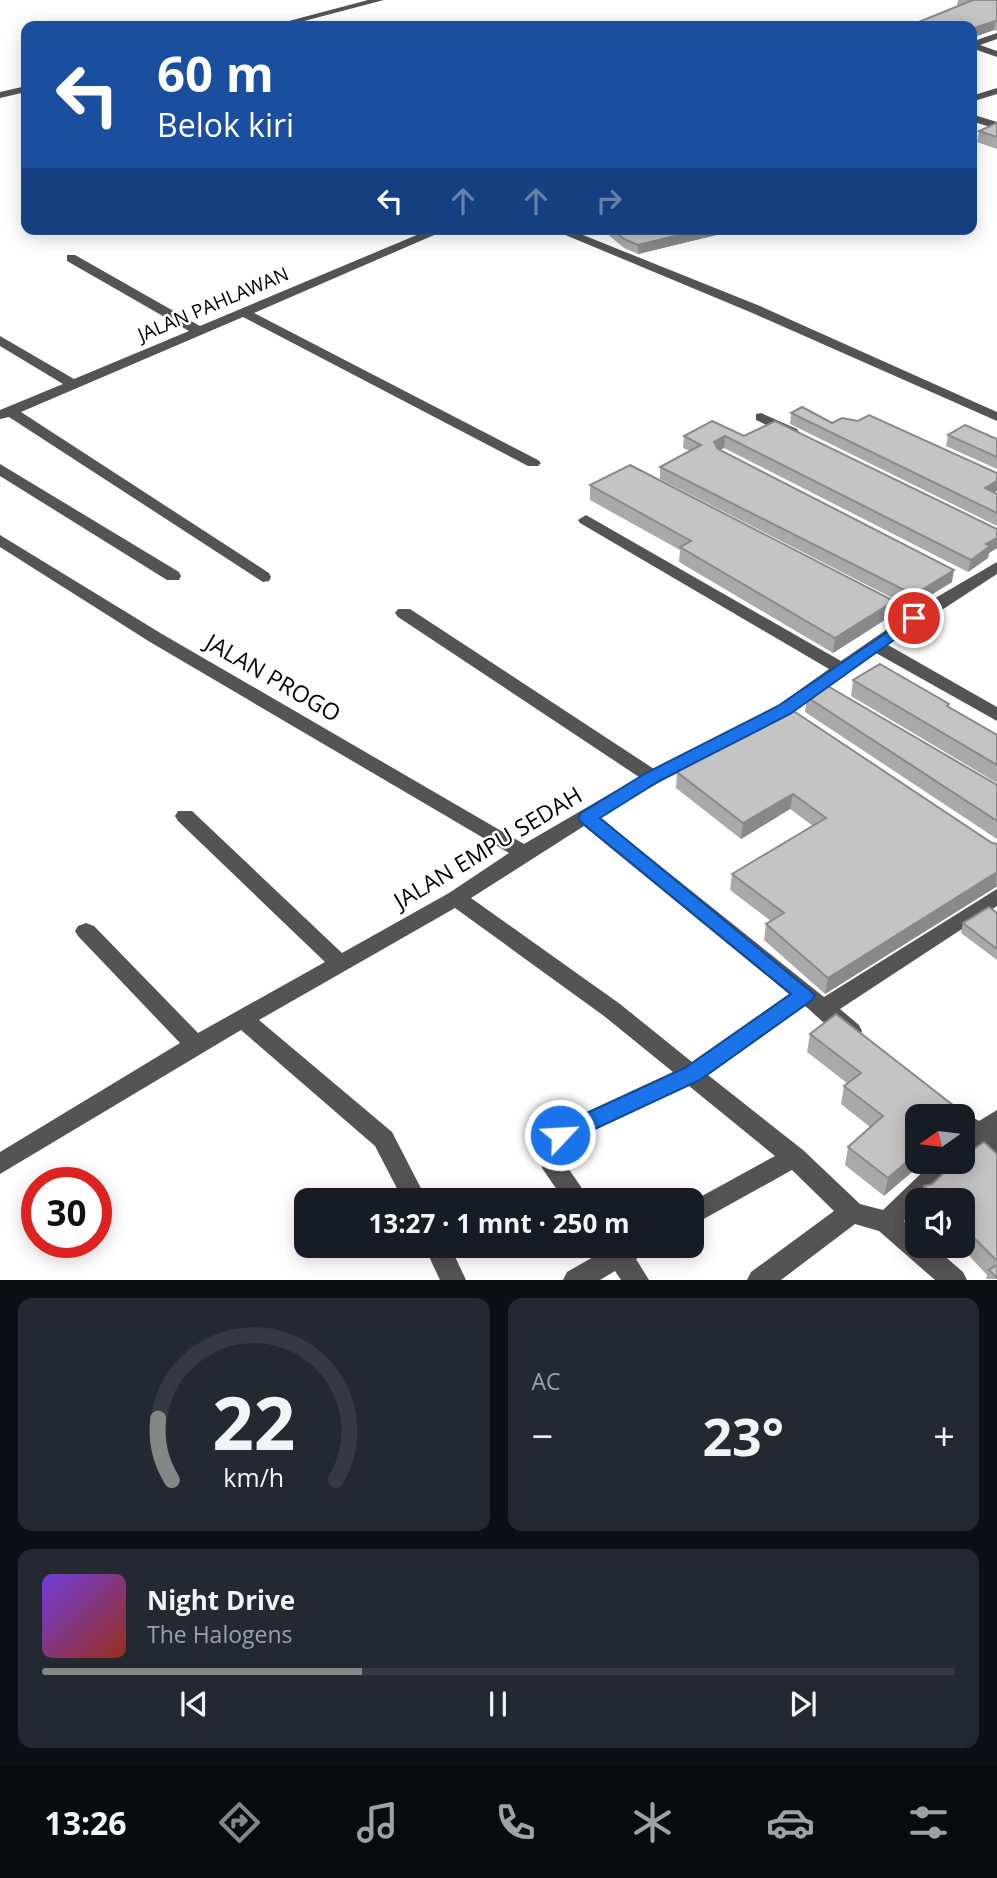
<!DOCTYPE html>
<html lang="id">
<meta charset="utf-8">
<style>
:root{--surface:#171b24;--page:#242831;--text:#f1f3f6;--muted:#9ea1a6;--line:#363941;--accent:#858687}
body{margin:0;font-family:"Open Sans",sans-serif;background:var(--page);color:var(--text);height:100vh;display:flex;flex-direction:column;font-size:26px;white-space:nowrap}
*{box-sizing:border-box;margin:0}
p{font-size:23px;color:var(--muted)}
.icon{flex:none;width:38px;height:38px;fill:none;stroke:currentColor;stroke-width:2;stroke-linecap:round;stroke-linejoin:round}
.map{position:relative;height:1280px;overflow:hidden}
.drawer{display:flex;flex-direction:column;gap:18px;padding:18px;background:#0d0f14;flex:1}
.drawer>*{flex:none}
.hud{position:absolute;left:21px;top:21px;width:956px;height:214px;border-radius:14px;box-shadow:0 4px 18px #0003;background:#1a4fa0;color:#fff;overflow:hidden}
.needle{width:46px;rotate:256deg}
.buttons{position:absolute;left:905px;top:1104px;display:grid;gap:14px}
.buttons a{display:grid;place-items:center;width:70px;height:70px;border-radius:14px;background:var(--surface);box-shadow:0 4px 18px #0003;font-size:35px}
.speed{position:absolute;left:21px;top:1167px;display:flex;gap:14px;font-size:35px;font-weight:700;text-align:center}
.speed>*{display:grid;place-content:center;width:91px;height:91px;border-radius:50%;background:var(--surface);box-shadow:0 4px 18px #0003;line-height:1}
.speed .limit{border:10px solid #d22;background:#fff;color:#111}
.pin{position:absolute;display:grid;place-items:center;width:60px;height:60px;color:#fff;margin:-30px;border:4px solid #fff;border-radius:50%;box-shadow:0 2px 7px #0007}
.me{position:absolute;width:77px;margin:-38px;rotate:65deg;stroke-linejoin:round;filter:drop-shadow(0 0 5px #0008)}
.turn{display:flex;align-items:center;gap:24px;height:147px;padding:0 21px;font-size:32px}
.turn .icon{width:91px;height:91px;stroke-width:2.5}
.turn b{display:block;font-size:49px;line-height:60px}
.lanes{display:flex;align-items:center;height:66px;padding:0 21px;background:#0003;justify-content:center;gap:35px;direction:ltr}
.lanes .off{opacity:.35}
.big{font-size:52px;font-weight:700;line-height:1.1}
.drawer .tile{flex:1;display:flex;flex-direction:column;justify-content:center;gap:10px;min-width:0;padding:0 24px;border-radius:14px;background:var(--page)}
.drawer .dial{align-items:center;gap:0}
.dial svg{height:182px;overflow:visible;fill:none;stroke:var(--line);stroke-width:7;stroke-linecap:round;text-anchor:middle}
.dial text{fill:var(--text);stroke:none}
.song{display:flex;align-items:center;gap:21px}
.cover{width:84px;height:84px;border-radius:10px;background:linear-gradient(135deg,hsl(260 70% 55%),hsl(10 70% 35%))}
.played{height:7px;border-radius:4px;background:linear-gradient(90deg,var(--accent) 35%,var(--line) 35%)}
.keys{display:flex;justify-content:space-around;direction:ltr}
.heat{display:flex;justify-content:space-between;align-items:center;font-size:38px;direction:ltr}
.drawer .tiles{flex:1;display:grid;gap:18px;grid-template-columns:1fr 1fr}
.tile:last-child{grid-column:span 2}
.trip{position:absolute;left:294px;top:1188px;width:410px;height:70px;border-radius:14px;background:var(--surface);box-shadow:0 4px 18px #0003;font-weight:700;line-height:70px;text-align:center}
.menu{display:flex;height:112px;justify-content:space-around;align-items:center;background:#090b0e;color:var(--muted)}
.menu .icon{width:49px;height:49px}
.menu .active{color:var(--accent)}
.menu b{font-size:32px;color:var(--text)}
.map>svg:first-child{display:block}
</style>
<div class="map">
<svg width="997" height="1280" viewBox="0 0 997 1280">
<rect width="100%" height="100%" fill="#fff"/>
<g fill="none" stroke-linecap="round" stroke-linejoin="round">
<path fill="#545454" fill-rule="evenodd" d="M368,0H384L285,26H270Z
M997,33V39L980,45L997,51V57L971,48V42Z
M26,86V92L0,98V92Z
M997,88V94L971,102V96Z
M971,114L997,122V129L971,121Z
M431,229H448L254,313L538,460L541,463L538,466H528L243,317L21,412L269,573L271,577L269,581L263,582L9,417L0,419V410L63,384L0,346V336L74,379L189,331L67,261V255H75L200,326Z
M551,229H568L760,306L997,412V421L750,312Z
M761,413L797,429L799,432L792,436L787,435L756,420V414Z
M0,464L179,572L181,576L179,580H167L0,476Z
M586,515L841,661L902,619L867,602L865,598L867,594H879L913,611L997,562V574L888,645L997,707V721L876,653L791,714L660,782L599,817L824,997L997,889V906L840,1009L859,1025L862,1031L859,1037C840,1043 819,1017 805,1006L708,1075L803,1150L860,1204L883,1210L933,1162H961L958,1169L926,1200H917V1209L904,1221L917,1232V1246H933L963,1272L967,1280H935L879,1231L855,1224L781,1280H747L751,1272L834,1211L792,1170L691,1226V1202L775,1156L689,1086L568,1142L563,1150L566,1165L590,1200H564L542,1168L539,1149L552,1128L673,1072L604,1016L455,908L259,1020L392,1132L427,1200H403L375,1146L241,1030L0,1174V1152L180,1043L78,936L75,931L78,926L86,923L94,926L198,1033L325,962L178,821L175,816L178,811H192L342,953L449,893L509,853L150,642L0,547V535L162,634L524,844L639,777L398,617L395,613L398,609H410L654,769L777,706L829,669L580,523L578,520ZM584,826L789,994L692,1062L620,1004L471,898Z
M997,1110V1158L980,1148L962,1159V1116H952L954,1114L962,1111L979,1121Z
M424,1246H450L466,1280H440Z
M599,1246H648L644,1254L636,1259L649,1280H621L615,1271L600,1280H563L567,1272L602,1252Z"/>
</g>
<path fill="#a9a9a9" d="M958,0H997V31L994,30L971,38V26H915L916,23L960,5H957Z
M997,123V149L977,142L979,131Z
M587,229H741L638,254L624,248L605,232L594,235Z
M791,413L832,423L997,494V526L790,424Z
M948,435L997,439V469L946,446Z
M684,436H744L997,548L989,553L988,558L968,572L724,448L720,450L952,582L918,603L908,606L660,479V467L690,451L683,448Z
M590,485L891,616L833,653L679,562L680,550L590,500Z
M853,680L949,707L997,735V783L851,696Z
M807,697L997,785V839L805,712Z
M714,747L997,844V887H996L825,994L764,940L766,924L771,921L730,890L732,874L813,826L790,809L741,839L676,788L677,772L714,751Z
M997,913V960L961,933L963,923Z
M810,1034L963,1113L962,1116H917L884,1196L845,1165L848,1147L870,1127L841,1104L844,1086L847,1083L807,1052Z
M997,1154V1279H986L987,1275L960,1246H962V1200H921L924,1186L932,1184Z"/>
<path fill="#898989" d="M995,21L994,30L971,38V29Z
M594,229H605V232L594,235Z
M704,229H741L638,254V245Z
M725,436L724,448L713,453L714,442Z
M997,481V491L983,500L985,488Z
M997,538V548L989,553L988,558L968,572L971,560L986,544Z
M954,570L952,582L918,603L908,606L910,593Z
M894,601L891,616L833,653L835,638Z
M793,794L790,809L741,839L743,823Z
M997,872L996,887L825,994L828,978Z
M917,1153V1162H924L884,1196L888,1178Z"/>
<path fill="#c4c4c4" stroke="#898989" stroke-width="2" d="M972,0H997V22L995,21L971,29V26H920L923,25L916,23L973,0Z
M997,123V137L979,131Z
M612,229H704L638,245L624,239Z
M802,407L832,423L842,418L858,421L869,415L997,473V481L985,488L997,494V513L791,413Z
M712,421L744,436L775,421L997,529V538L986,544L990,546L971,560L725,436L714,442L718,449L954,570L920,591L910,593L660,467L701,445L684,436Z
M965,425L997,439V457L948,435Z
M630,465L894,601L835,638L680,547L691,541L590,485Z
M880,664L949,704L947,706L997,735V765L853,680Z
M826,685L997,785V821L807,697Z
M792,710L992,843L997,844V872L828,978L766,924L784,913L732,874L826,818L793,794L743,823L677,772L717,749L714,747Z
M989,907L997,913V949L963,923Z
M836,1014L963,1113L959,1116H917V1153L888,1178L848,1147L883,1116L844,1086L861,1073L810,1034Z
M984,1142L997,1154V1261L962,1226V1200H938L924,1186L932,1184L955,1162H962V1157Z
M997,1265V1278L989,1270Z"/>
<path fill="#1a73e8" stroke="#114b97" stroke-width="2" d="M914,614L919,615V622L790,714L659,781L600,818L815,995L812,1000L700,1080L567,1142L560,1144L552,1142L549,1135L552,1129L685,1068L791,994L581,822L578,818L581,813L646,773L778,706Z"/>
<g text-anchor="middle" stroke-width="5" stroke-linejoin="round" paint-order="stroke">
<g font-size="19" fill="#000" stroke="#fff">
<text transform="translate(213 304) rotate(-23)" y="7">JALAN PAHLAWAN</text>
</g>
<g font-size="23" fill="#000" stroke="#fff">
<text transform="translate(273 678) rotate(30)" y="8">JALAN PROGO</text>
<text transform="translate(488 848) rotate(-31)" y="8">JALAN EMPU SEDAH</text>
</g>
</g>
</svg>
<div class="buttons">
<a><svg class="needle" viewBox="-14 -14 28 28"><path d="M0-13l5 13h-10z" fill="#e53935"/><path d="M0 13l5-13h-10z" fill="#9ea1a6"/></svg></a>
<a><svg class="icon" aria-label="sound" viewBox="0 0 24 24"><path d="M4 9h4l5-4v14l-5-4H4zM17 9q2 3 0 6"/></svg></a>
</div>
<div class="speed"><div class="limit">30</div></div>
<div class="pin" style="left:914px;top:618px;background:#d93025"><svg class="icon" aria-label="arrive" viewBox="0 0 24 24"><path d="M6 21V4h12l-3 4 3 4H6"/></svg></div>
<svg class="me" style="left:560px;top:1135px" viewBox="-20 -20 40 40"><circle r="17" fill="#1a73e8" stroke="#fff" stroke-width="3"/><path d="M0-11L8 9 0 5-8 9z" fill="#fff"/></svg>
<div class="trip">13:27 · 1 mnt · 250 m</div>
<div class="hud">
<div class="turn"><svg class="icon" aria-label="left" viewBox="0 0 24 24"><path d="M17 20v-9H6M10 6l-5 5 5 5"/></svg><div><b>60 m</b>Belok kiri</div></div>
<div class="lanes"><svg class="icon" aria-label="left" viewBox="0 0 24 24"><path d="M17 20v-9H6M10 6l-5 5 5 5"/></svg><svg class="icon off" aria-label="ahead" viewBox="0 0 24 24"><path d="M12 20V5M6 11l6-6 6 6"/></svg><svg class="icon off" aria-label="ahead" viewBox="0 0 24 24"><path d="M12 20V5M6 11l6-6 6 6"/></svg><svg class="icon off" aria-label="right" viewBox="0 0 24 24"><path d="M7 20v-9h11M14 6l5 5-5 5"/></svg></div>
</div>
</div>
<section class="drawer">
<div class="tiles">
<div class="tile dial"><svg viewBox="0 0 100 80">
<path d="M14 69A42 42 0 1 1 86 69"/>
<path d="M14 69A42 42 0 0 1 8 42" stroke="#858687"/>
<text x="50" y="56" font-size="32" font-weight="700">22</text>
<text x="50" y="72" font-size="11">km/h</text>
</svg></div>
<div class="tile"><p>AC</p>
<div class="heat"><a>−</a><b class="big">23°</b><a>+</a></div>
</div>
<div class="tile">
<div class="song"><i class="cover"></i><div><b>Night Drive</b><p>The Halogens</p></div></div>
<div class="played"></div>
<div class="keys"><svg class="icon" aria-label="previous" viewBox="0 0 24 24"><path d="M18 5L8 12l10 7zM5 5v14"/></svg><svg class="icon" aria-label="pause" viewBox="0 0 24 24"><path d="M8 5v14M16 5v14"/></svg><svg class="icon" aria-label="next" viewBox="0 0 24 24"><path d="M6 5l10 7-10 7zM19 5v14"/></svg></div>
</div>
</div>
</section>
<nav class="menu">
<b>13:26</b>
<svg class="icon active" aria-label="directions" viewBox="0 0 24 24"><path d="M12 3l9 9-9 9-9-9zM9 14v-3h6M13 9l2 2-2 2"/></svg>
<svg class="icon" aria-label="music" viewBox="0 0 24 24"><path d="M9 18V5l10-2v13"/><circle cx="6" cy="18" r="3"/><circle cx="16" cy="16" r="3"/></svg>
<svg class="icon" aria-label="phone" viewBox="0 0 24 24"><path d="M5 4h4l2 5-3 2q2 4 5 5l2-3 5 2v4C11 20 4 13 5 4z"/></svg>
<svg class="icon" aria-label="climate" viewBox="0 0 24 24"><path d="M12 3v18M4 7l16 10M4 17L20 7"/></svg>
<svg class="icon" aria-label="car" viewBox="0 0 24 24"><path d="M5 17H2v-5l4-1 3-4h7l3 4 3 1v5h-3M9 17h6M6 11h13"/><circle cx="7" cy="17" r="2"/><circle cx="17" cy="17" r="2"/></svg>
<svg class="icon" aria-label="filters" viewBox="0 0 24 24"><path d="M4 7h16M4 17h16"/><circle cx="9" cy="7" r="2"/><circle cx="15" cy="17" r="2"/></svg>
</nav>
